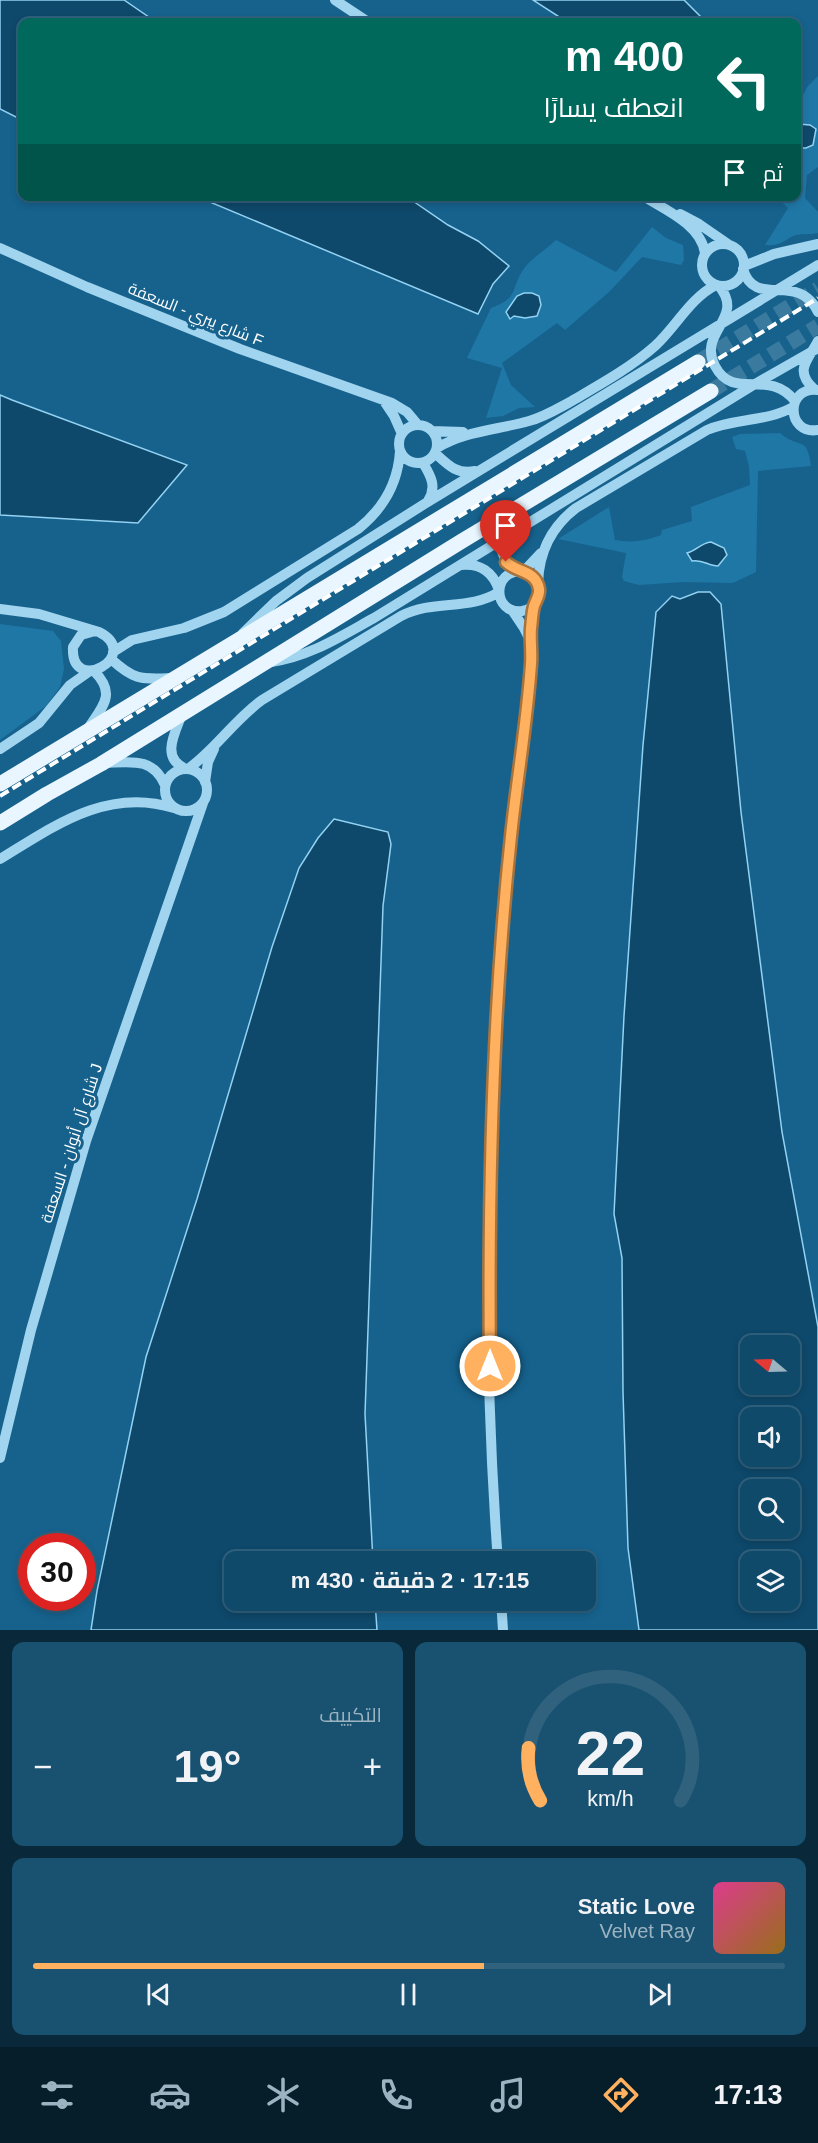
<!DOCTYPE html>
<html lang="ar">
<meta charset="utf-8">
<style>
:root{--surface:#104a6a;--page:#195170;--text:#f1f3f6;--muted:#9cb3c1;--line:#30627e;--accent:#ffb15f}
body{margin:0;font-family:Helvetica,Cairo,sans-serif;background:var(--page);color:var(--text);direction:rtl;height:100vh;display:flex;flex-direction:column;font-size:22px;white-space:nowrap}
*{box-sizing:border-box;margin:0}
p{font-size:20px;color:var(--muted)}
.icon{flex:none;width:33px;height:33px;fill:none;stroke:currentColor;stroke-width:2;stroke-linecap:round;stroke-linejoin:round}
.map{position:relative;height:1630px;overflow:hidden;direction:ltr}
.details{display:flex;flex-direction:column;gap:12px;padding:12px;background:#09293a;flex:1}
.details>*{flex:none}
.guide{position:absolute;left:18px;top:18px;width:783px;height:183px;border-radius:12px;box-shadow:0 3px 9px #0003,0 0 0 2px var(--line);direction:rtl;background:#00695c;color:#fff;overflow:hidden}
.needle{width:39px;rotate:289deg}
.controls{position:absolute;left:740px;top:1335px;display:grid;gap:12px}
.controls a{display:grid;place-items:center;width:60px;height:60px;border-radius:12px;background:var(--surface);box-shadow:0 3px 9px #0003,0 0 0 2px var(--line);font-size:30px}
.speed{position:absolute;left:18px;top:1533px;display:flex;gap:12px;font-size:30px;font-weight:700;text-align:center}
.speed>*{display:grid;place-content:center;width:78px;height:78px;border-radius:50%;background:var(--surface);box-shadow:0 3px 9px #0003,0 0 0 2px var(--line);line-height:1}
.speed .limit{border:9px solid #d22;background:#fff;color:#111}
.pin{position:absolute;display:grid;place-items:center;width:51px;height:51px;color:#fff;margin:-62px -26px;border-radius:50% 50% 50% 0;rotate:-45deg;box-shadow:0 0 6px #0007}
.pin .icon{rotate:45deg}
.me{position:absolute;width:66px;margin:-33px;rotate:0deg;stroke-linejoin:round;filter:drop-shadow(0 0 4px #0008)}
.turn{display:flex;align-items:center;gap:21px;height:126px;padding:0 18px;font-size:27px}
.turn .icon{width:78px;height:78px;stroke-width:2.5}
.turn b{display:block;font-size:42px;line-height:51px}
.then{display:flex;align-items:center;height:57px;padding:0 18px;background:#0003;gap:12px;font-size:22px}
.big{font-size:45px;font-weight:700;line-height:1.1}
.details .widget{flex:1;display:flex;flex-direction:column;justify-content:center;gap:9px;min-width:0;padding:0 21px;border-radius:12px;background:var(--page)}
.details .dial{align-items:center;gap:0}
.dial svg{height:156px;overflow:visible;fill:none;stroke:var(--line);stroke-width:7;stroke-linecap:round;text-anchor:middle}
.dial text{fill:var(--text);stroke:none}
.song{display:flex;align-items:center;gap:18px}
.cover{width:72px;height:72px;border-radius:9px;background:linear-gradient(135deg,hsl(330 70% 55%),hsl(40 70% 35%))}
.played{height:6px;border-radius:3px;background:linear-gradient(90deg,var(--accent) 60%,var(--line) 60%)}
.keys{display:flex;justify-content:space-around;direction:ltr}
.heat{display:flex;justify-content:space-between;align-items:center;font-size:33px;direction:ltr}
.details .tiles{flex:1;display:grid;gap:12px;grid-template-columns:1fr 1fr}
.widget:last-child{grid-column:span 2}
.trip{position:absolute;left:224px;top:1551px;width:372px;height:60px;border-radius:12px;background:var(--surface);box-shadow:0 3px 9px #0003,0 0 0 2px var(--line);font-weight:700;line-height:60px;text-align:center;direction:rtl}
.tab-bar{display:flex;height:96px;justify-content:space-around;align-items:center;background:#061e2a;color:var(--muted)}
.tab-bar .icon{width:42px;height:42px}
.tab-bar .current{color:var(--accent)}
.tab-bar b{font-size:27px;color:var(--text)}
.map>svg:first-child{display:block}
</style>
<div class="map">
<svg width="818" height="1630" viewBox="0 0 818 1630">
<rect width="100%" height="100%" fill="#16628d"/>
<path fill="#1f77a6" d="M818,76V167L807,175L805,198L818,212V233C810,235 801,233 793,236C782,242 780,246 765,245L788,208L776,197L796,196L797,105L808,86Z
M652,227L666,238L683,245L684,260L681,265L642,257L609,292L565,330L557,323L502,363L511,385L535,407L519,408L503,416L486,418L502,368L467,358L491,308C519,298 510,290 523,270C531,258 546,250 556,240L616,272Z
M780,433C799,450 807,434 811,466L758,471L756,572L733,583L683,582L639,585L624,581L622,577L626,553L558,539L609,507L615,540C632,543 646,541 661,535L662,530L692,521L691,507L750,485L749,466L745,451L736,449L732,437L740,434Z
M0,624L53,631L61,641L64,669L60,687L46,706L0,740Z"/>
<path fill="#0e486a" stroke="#93d2f2" stroke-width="1.5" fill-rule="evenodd" d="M0,0H124L156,22H22V120L0,109Z
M533,0H684L706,22H567Z
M798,124L810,125L816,129L813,145L806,148H797V125Z
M198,197H407L448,225L478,241L509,266L493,284L478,314Z
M524,293H532L539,296L541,305L537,316L525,318L514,316L510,319L506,312L517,296Z
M0,395L12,400L187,465L138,523L0,515Z
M711,542L724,548L727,555L718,566C708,566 703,559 692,561L687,553C697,550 701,543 711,542Z
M698,592H710L721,604L741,812L782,1132L818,1327V1630H639L628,1548L623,1392L622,1258L614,1214L624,1016L643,745L656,612L672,596L680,599ZM750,1346H789V1384H750ZM750,1418H789V1456H750ZM750,1490H789V1528H750ZM750,1562H789V1600H750Z
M334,819L388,832L391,844L383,906L365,1414L373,1561L234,1562V1600L375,1601L377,1630H91L97,1591L146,1357L197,1199L272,947L299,868L318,838Z"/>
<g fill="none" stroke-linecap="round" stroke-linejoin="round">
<path stroke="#397a9e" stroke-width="15" stroke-dasharray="15 8" stroke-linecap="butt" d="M698,362L818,289
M711,391L818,326"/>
<path stroke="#a1d4ef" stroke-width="10" d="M335,0L368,22
M643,196C666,210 701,225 705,253
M680,214L699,224L728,244
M702 265a21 21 0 1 1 42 0a21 21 0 1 1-42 0Z
M0,248L87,287L240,349L392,403L407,412L418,425
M744,266L774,254L818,244
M743,269C755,310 798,270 818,312
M719,286C746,318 697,332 715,366C734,402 768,367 795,401
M814,389C793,370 809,359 818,341
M818,390C785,386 786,435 818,430
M384,401L394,416L402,434
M399 444a19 19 0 1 1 38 0a19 19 0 1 1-38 0Z
M432,431L463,432
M437,448C465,431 497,430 529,421C544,417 557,409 570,402C599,385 630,368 655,346C676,327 690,298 716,285
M435,453C448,465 457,475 475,471
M423,463C431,476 437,487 428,501
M500,541C501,555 506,564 518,571
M461,565C480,563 493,572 499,590
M524,571C536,576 544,588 537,601C533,607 528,610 522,611C493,615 490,569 524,571L541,553
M538,583C539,553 551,527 576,508L707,430C735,418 767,422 793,407
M0,609L39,614L99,632C144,655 70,697 73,647L81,635L95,631
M512,610L524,628L529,638
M243,633L276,601L307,578L426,503L818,265
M113,652L132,640L184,628L224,612L358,529C383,509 398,484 400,451
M111,659C135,681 141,679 173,678
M271,662C309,657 341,636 374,618L755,384L818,348
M182,714C175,733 160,758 186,769
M89,727C104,705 116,693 94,671
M0,749L39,723L70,685L90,671
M105,763C131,762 153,757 165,785
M165 790a21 21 0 1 1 42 0a21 21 0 1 1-42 0Z
M188,769C216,749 234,720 262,700L401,616C434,599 469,611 499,592
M205,782L208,762L214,749
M0,859C54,826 107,787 174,808
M0,1458L31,1330L86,1141L203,803
M498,1562C479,1304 487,1043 516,786C521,746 527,706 531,666C532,645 531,625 535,604
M501,1600L503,1630"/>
<path stroke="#e9f6ff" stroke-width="15" d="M0,784L698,362
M0,823L47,794L101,764L462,541L711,391"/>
<path stroke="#fff" stroke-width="4" stroke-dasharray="10 4.5" stroke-linecap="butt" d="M0,796L818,298"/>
</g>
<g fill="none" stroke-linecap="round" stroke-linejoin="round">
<g stroke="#a6733e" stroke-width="15">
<path id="route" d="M490,1366C488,1189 492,1012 511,836C517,779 527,722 531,664C532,652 530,640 531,628C532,621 532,613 534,606C536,600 540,595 539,589C536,570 517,573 506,562"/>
</g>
<use href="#route" stroke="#ffb15f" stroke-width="10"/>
</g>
<g text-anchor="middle" stroke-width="6" stroke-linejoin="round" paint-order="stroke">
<g font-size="16" fill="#fff" stroke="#16628d">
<text transform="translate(196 314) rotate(22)" y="6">شارع يبري - السعفة F</text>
<text transform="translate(71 1143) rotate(-72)" y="6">شارع آل أنوان - السعفة J</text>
</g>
</g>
</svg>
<div class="controls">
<a><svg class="needle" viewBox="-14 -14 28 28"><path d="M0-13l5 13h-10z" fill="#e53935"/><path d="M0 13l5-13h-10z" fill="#9cb3c1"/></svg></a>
<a><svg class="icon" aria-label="sound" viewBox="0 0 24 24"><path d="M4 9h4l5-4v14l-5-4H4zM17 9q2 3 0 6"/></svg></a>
<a><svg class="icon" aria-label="search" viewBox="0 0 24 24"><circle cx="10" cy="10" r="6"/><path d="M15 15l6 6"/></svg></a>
<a><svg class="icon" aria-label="layers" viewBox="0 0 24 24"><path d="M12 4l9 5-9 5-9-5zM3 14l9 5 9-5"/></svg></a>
</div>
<div class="speed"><div class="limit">30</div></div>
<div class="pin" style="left:506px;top:562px;background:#d93025"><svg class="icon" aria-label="arrive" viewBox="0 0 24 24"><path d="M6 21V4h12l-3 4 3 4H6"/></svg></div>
<svg class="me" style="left:490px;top:1366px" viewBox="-20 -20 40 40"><circle r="17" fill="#ffb15f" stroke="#fff" stroke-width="3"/><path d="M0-11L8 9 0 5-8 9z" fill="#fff"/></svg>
<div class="trip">17:15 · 2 دقيقة · 430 m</div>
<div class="guide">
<div class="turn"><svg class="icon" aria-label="left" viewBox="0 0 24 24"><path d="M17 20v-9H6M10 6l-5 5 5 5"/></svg><div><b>400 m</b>انعطف يسارًا</div></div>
<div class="then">ثم<svg class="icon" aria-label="arrive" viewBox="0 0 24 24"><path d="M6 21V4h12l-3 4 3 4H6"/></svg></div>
</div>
</div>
<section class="details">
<div class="tiles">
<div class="widget dial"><svg viewBox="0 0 100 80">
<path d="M14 69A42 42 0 1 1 86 69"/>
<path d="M14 69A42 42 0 0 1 8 42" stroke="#ffb15f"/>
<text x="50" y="56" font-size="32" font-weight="700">22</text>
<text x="50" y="72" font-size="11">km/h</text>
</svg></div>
<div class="widget"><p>التكييف</p>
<div class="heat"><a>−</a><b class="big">19°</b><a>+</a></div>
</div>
<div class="widget">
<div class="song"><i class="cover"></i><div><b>Static Love</b><p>Velvet Ray</p></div></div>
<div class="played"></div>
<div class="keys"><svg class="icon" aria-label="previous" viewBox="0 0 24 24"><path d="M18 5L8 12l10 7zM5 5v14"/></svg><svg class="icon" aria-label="pause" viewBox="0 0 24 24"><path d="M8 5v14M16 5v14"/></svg><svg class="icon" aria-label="next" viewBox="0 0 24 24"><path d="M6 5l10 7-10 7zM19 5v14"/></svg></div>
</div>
</div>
</section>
<nav class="tab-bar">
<b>17:13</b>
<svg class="icon current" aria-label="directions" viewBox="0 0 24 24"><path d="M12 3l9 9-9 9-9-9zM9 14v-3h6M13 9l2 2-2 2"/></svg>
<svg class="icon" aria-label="music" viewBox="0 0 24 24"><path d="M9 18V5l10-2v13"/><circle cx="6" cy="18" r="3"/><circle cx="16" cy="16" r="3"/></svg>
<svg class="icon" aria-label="phone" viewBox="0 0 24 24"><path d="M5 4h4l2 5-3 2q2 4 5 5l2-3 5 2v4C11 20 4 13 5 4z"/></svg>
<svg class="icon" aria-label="climate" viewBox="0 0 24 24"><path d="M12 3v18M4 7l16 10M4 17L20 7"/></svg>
<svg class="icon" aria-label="car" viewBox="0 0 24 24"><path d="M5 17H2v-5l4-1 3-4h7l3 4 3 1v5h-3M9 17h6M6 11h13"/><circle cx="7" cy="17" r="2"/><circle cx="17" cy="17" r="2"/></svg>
<svg class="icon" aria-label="filters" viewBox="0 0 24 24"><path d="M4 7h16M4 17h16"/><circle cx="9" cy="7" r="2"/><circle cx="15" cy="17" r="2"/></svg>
</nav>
